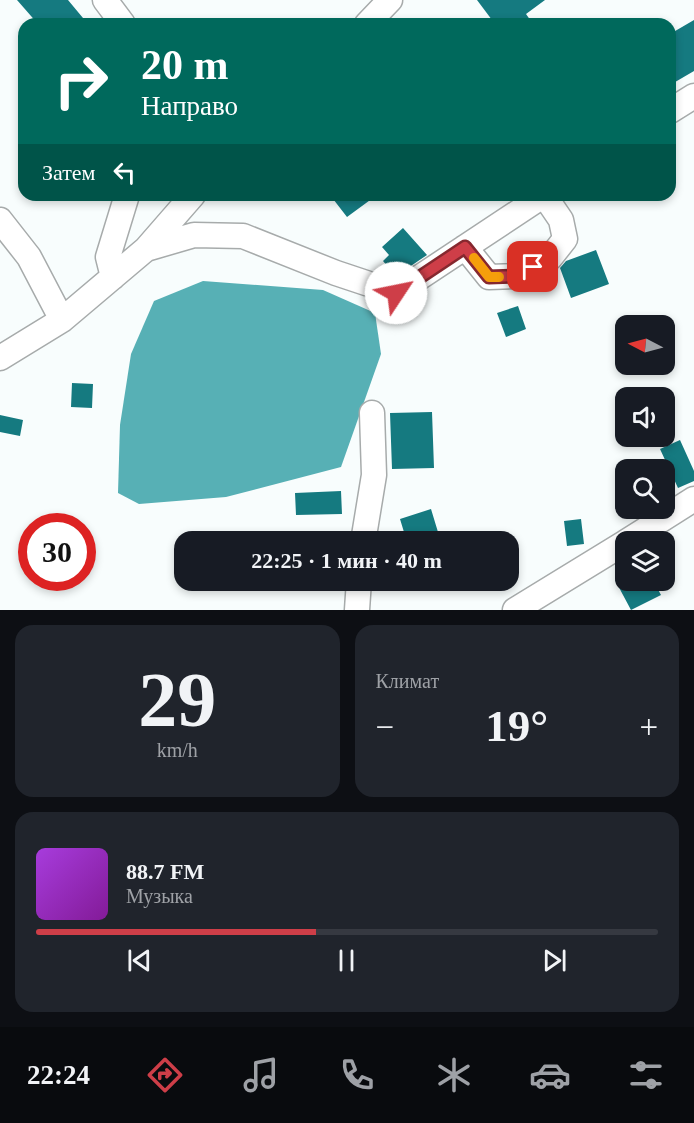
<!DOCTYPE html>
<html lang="ru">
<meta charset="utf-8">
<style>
:root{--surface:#171b24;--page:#20242c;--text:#f1f3f6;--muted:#9ea1a6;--line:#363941;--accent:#ce3e48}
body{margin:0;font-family:Georgia,serif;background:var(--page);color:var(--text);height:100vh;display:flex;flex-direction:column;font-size:22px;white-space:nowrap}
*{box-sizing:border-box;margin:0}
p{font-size:20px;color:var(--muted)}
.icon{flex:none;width:33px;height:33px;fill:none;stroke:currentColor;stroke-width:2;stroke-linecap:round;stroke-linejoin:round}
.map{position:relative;height:610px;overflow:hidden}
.side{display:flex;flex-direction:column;gap:15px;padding:15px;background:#0d0f14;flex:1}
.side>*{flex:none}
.top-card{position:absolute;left:18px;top:18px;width:658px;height:183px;border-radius:18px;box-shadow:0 3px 9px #0003;background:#00695c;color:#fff;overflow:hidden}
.needle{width:39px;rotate:276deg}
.buttons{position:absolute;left:615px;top:315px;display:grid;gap:12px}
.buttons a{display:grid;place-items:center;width:60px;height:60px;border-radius:12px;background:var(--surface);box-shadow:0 3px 9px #0003;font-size:30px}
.speed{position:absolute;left:18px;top:513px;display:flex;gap:12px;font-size:30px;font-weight:700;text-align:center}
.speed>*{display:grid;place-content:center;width:78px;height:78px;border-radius:50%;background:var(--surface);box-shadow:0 3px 9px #0003;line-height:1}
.speed .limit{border:9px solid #d22;background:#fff;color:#111}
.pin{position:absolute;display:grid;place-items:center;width:51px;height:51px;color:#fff;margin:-26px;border-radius:12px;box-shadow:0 3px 9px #0006}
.me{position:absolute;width:66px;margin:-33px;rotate:56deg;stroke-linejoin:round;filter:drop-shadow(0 0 4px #0008)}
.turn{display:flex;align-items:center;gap:21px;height:126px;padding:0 24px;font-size:27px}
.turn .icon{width:78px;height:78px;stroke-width:2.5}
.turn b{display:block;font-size:42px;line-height:51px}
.then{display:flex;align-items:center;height:57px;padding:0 24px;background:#0003;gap:12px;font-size:22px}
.big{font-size:45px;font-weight:800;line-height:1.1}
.side .widget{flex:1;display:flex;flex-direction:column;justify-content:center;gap:9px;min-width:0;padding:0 21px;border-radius:18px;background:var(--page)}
.side .dial{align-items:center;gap:0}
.dial b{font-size:78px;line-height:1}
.song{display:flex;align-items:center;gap:18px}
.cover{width:72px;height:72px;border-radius:9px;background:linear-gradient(135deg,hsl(280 70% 55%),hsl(290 70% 35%))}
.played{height:6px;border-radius:3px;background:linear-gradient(90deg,var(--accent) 45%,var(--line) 45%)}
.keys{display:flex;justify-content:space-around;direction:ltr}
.heat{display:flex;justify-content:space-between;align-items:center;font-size:33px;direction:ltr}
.side .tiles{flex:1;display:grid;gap:15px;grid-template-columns:1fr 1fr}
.widget:last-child{grid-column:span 2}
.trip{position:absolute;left:174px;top:531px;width:345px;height:60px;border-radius:18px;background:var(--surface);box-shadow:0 3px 9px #0003;font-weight:800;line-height:60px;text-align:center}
.tab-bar{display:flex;height:96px;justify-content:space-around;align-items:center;background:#090b0e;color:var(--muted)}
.tab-bar .icon{width:42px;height:42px}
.tab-bar .on{color:var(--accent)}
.tab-bar b{font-size:27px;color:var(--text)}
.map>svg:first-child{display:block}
</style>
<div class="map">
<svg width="694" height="610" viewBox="0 0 694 610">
<rect width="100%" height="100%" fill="#f8fdfd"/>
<path fill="#57b0b5" d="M203,281L323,290L375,313L381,354L341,467L226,497L139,504L118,493L120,425L131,354L154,301Z"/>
<path fill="#157a80" d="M17,0H68L88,24H38Z
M477,0H545L526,14L533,24H495Z
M694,20V71L670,85V34Z
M330,195H377L347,217Z
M403,228L427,255L396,276L383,261L389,255L382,247Z
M596,250L609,284L571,298L560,268L566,261Z
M518,306L526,329L506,337L497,313Z
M72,383L93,384L92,408L71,407Z
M432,412L434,468L392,469L390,413Z
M0,415L23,420L20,436L0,432Z
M680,440L694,471V481L678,488L660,449Z
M341,491L342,514L296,515L295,493Z
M431,509L441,542H407L400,519Z
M581,519L584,544L567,546L564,521Z
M615,580H653L661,595L631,610Z"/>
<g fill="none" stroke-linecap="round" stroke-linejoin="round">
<g stroke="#a7abab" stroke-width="27">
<path id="minor" d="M105,0L123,24
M367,24L390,0
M670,111L694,96
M0,220L29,257L62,320
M465,247L489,277L516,276L550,258L565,239L561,220L544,195
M146,249L194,235L243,236L336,273L396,293L544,195
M113,277L108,257L127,195
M0,358L62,320L146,249L193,195
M363,542L374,475L372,413
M626,542L694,499
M357,610L359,580
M515,610L626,542"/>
</g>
<use href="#minor" stroke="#fff" stroke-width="24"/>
</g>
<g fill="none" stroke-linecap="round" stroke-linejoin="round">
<g stroke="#86282f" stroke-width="15">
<path id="route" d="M396,293L465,247L489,277L516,276L533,267"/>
</g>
<use href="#route" stroke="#ce3e48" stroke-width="10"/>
<path stroke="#f59e0b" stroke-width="10" d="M474,258L489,277H499"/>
</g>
</svg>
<div class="buttons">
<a><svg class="needle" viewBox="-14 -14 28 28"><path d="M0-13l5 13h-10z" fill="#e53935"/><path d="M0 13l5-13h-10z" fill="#9ea1a6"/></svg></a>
<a><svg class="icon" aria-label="sound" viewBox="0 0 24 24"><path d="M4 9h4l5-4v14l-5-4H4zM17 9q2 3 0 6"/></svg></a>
<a><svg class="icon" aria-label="search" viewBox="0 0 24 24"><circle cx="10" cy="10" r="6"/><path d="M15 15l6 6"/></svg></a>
<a><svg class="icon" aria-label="layers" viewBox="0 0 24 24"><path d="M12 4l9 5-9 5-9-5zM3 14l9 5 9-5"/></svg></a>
</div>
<div class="speed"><div class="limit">30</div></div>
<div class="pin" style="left:533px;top:267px;background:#d93025"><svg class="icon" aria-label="arrive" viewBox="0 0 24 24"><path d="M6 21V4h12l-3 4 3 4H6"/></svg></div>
<svg class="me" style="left:396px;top:293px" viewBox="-20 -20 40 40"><circle r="19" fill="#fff"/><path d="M0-13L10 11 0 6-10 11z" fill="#ce3e48"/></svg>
<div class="trip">22:25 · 1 мин · 40 m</div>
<div class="top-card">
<div class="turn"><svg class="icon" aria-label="right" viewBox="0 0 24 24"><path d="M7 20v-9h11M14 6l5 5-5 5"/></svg><div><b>20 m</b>Направо</div></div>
<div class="then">Затем<svg class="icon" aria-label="left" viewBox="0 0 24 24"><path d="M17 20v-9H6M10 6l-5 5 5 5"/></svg></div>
</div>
</div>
<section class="side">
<div class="tiles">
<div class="widget dial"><b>29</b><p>km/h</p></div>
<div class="widget"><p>Климат</p>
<div class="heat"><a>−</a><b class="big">19°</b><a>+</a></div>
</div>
<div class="widget">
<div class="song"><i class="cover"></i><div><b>88.7 FM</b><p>Музыка</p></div></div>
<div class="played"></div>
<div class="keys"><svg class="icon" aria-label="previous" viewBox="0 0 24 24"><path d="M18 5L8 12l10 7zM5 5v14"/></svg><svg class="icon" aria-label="pause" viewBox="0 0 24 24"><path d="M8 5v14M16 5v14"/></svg><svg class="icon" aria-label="next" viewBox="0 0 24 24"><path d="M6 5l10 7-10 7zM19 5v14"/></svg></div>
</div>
</div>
</section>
<nav class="tab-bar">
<b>22:24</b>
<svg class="icon on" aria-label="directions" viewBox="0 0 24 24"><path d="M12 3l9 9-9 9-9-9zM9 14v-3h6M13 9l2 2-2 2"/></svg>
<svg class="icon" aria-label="music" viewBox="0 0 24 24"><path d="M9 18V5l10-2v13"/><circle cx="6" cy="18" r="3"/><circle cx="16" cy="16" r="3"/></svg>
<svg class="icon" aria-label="phone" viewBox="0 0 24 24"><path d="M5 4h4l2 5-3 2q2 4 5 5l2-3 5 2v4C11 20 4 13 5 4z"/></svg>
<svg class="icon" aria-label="climate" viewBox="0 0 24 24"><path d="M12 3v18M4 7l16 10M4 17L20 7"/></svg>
<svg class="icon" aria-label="car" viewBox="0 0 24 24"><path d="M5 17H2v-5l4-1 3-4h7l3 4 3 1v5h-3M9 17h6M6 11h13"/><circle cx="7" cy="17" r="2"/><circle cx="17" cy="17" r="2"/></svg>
<svg class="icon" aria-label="filters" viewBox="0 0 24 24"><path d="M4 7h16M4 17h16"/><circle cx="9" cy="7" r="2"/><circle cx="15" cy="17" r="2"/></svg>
</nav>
